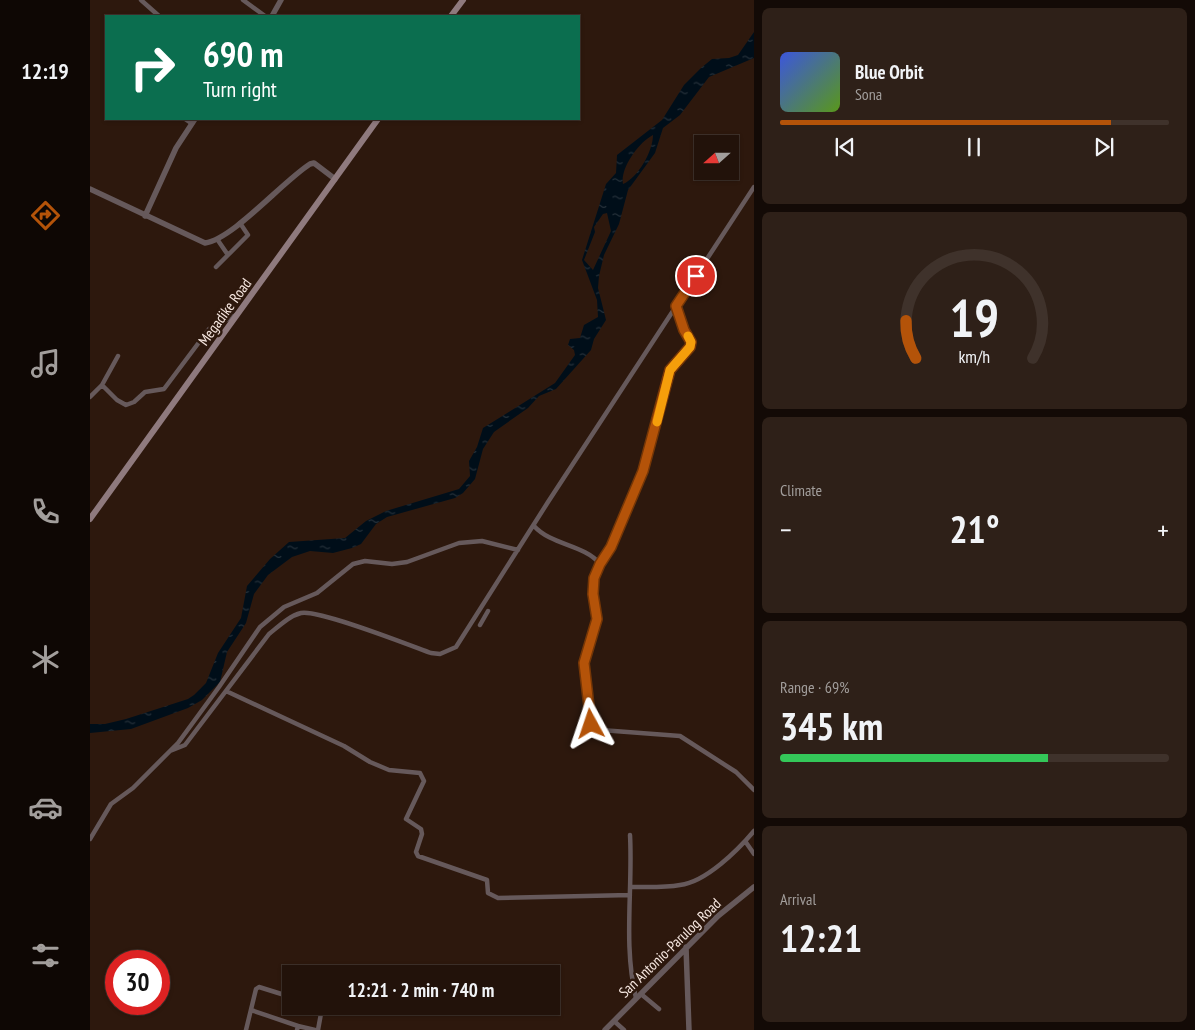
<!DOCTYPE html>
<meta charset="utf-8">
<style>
:root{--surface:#22120a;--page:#2e2018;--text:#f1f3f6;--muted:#a29e9c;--line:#3f322b;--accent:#b45309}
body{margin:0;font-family:"PT Sans Narrow",sans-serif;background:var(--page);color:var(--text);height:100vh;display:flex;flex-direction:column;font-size:19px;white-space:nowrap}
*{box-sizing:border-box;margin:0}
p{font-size:16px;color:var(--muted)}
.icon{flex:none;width:28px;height:28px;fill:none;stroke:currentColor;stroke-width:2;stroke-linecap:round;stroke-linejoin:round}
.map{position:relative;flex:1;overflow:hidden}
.side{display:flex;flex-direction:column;gap:8px;padding:8px;background:#130a06;width:441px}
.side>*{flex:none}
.guide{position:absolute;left:15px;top:15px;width:475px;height:105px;border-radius:0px;box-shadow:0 1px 4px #0004,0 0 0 1px var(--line);background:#0b6e4f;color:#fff;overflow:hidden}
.needle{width:32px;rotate:249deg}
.tools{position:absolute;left:604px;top:135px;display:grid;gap:10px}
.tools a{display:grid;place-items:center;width:45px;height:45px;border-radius:0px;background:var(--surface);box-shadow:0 1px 4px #0004,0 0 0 1px var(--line);font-size:25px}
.speed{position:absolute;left:15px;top:950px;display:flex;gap:10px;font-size:25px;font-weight:700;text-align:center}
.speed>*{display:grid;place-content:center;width:65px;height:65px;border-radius:50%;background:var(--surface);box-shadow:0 1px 4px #0004,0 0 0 1px var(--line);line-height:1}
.speed .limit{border:8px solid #d22;background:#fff;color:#111}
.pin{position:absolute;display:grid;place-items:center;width:42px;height:42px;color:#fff;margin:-21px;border:2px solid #fff;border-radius:50%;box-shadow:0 1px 5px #0007}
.me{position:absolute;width:55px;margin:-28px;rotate:355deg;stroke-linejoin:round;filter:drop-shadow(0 0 4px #0008)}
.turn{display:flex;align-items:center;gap:18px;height:105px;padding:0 15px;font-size:22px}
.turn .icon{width:65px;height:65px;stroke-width:2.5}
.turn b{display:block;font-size:35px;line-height:42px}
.big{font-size:38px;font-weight:700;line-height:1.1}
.side .card{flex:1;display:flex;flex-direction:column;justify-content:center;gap:8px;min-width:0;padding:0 18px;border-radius:8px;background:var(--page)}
.side .dial{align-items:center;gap:0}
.dial svg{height:130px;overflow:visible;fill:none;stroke:var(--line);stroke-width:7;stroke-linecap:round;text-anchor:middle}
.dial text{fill:var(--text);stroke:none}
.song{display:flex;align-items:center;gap:15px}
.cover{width:60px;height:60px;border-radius:8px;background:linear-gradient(135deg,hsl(230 70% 55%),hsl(90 70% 35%))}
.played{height:5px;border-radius:2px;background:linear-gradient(90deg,var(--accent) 85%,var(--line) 85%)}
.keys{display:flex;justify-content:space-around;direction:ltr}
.heat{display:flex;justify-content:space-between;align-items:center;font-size:28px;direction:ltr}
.charge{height:8px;border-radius:4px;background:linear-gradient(90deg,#34c759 69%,var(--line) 0)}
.trip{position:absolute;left:192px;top:965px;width:278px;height:50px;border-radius:0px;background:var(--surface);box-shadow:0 1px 4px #0004,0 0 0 1px var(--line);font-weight:700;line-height:50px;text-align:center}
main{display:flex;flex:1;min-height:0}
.tabs{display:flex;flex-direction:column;width:90px;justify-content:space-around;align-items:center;background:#0e0704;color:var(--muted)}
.tabs .icon{width:35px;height:35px}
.tabs .selected{color:var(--accent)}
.tabs b{font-size:22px;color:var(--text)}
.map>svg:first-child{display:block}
</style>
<main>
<nav class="tabs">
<b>12:19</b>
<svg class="icon selected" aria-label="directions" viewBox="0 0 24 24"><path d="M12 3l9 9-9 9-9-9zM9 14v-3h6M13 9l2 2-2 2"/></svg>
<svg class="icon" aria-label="music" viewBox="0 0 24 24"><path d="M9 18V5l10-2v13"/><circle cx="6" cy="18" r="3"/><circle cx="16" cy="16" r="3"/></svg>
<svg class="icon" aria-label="phone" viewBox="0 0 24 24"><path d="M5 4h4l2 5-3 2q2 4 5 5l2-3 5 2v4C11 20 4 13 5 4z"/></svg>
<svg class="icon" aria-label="climate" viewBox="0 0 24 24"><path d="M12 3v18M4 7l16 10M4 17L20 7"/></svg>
<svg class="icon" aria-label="car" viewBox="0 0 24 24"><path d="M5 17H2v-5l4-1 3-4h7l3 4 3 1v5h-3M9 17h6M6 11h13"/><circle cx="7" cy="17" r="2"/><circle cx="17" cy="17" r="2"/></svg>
<svg class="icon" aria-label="filters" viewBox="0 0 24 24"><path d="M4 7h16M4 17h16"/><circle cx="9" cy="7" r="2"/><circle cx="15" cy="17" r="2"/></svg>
</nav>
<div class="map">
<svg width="664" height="1030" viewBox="0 0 664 1030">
<defs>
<pattern id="water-ripples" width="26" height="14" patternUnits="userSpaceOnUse" patternTransform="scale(1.25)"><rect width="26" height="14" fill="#000e19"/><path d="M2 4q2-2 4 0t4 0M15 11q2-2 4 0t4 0" fill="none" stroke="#26313a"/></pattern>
</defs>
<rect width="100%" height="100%" fill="#2d180d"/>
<path fill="url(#water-ripples)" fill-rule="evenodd" d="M664,32V58L619,77L590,115L573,128L565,153L538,190L529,224L514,255L509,276L508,288L516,320L504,339L501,350L466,389L449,396L438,408L404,432L393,449L385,479L373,493L365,498L297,517L286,524L271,544L262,548L243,553L220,551L202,557L178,575L164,594L156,623L137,652L130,682L112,700L98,708L41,729L0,733V724H15L36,719L98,699L104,695L116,683L128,653L151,618L157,586L180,559L199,542L255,538L276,521L296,511L369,489L380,476L379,461L387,447L393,428L465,383L485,355L484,350L478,345L480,339L490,338L494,325L508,317L507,300L492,260L516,184L526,173L527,155L572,120L594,85L611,68L622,59L639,58L648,55ZM563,135C563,151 548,178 533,184C530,168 549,142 563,135ZM517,213L521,231L503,270L494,260L505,232L504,227L513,214Z"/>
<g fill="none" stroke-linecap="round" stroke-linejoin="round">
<path stroke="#66595b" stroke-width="4.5" d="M51,0L69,16
M153,0L175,16
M95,119L101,123
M127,239L138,255L158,235L150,223
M126,267L138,255
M586,306L594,330L601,342L600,347L580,370L553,471L521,547L509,563L504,578L503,594L507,619L494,663L499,720L505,728L511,730L590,736L646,772L664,790
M12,385L27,400L36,405L44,402L55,392L74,389L119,329L146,315
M0,397L12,385L28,356
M444,526C461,545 494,545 509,563
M390,625L398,611
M136,691L254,746L280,762L299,770L330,773L334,781L316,819L331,829L332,834L326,852L328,856L397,880L398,893L408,898L540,895
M80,751L95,745L179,634C189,626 199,616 211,613C228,609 319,645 341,653L350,654L366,647L458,502L664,187
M540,835C543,889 533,945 546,998
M0,839L21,804L43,788L88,743L129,687L170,627L194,607L227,593L263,564L275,561L302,564L317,562L369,543L392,541L428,550
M655,841L664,854
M540,887C556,887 574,888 590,885C616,882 648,850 664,831
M551,994L569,1009
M227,1006L232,1008L228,1030
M161,1010L208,1026
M524,1021L534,1030
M156,1030L166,989L169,987L201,997
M207,1030L208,1026L225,1030"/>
<path stroke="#66595b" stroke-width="5.5" d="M182,16L191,0
M0,189L115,243C143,239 192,182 220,164L224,163L245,179
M55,216L86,148L105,119
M596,947L599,1030
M515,1030L628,916L664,887"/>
<path stroke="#8f7a7e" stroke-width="6" d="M361,16L373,0
M0,519L288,119"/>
</g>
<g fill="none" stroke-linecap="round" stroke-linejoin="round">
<g stroke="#753606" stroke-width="12">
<path id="route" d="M501,724L494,663L507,619L503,594L504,578L510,564L521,547L553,471L580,370L600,347L601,342L594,330L586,306L606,276"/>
</g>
<use href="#route" stroke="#b45309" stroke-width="9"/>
<path stroke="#f59e0b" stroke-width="9" d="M567,422L580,370L600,347L601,342L598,336"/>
</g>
<g text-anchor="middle" stroke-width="5" stroke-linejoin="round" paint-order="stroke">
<g font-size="15" fill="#f7e8e1" stroke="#2d180d">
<text transform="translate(135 312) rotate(-54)" y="5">Megadike Road</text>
<text transform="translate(580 948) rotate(-44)" y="5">San Antonio-Parulog Road</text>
</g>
</g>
</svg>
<div class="tools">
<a><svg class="needle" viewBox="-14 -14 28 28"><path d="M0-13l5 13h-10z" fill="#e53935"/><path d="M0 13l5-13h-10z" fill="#a29e9c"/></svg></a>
</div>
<div class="speed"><div class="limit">30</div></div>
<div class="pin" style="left:606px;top:276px;background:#d93025"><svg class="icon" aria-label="arrive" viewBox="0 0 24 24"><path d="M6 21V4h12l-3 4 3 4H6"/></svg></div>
<svg class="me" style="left:501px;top:724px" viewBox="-20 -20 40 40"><path d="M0-17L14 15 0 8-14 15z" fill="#b45309" stroke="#fff" stroke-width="4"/></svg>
<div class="trip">12:21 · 2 min · 740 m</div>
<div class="guide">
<div class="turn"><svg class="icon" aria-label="right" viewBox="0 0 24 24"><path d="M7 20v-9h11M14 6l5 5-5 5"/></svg><div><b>690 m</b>Turn right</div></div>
</div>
</div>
<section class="side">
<div class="card">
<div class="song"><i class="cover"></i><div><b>Blue Orbit</b><p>Sona</p></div></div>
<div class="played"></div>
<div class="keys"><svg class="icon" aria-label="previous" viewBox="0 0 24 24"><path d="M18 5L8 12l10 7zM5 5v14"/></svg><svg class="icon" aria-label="pause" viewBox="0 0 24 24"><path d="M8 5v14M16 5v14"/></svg><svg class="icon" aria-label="next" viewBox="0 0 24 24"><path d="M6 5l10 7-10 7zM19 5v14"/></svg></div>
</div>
<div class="card dial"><svg viewBox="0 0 100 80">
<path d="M14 69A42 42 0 1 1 86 69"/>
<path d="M14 69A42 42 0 0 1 8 46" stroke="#b45309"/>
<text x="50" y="56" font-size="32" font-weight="700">19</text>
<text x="50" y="72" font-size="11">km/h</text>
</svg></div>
<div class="card"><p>Climate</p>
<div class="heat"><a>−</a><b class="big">21°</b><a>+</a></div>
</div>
<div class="card"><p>Range · 69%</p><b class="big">345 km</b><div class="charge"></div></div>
<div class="card"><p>Arrival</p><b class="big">12:21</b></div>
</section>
</main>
